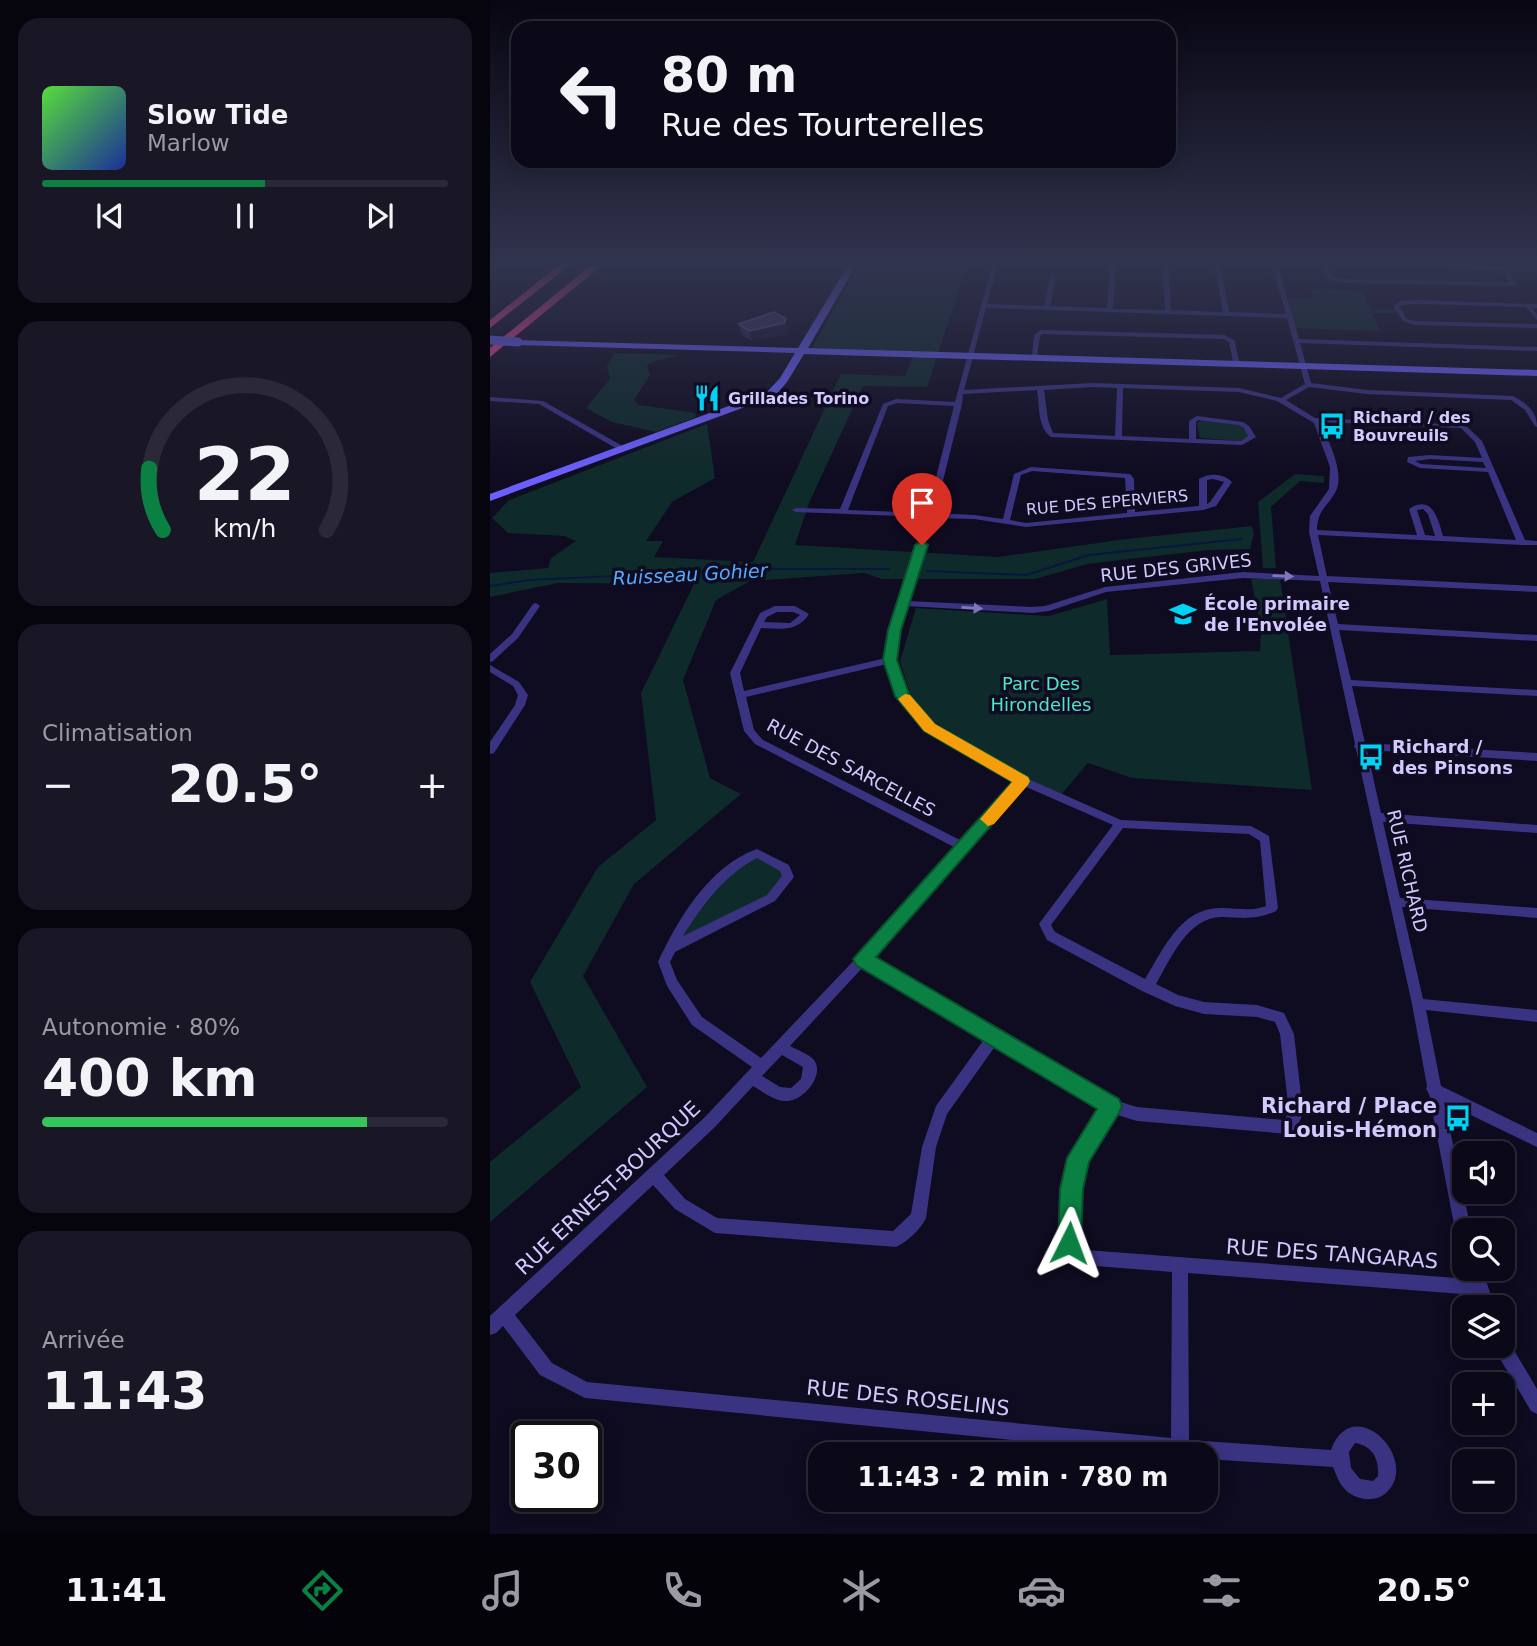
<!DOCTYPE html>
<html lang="fr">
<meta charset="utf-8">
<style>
:root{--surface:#0b0818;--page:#191625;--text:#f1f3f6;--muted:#9a9aa2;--line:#2b2937;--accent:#0b8043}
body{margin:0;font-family:"DejaVu Sans",sans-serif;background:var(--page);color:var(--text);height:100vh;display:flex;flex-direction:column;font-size:26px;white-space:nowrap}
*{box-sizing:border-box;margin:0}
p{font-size:23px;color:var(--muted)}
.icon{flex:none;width:38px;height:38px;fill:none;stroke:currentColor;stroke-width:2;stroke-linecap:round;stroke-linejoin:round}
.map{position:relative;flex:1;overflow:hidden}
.sheet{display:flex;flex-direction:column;gap:18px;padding:18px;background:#06040d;width:490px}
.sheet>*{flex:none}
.hud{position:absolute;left:21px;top:21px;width:665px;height:147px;border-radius:21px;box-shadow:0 4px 18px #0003,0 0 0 2px var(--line);background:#0b0818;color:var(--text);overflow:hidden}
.controls{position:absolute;left:962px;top:1141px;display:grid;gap:14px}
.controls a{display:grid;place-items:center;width:63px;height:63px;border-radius:14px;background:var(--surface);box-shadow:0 4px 18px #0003,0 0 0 2px var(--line);font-size:35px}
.speed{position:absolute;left:21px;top:1421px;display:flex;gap:14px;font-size:35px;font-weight:700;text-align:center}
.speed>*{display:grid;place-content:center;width:91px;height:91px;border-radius:50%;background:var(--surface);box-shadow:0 4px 18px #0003,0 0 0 2px var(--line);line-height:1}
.speed .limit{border:4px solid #111;border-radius:10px;background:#fff;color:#111}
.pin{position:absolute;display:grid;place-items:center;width:60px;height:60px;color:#fff;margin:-72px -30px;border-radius:50% 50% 50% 0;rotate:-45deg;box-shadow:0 0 7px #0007}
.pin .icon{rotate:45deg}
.me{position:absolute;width:77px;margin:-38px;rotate:3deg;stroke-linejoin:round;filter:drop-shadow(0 0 5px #0008)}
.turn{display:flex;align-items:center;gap:24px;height:147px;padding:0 35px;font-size:32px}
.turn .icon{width:91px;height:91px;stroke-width:2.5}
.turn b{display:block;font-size:49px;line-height:60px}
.big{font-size:52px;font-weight:800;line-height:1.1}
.sheet .widget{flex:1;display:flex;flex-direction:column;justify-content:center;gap:10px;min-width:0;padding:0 24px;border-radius:21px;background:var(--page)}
.sheet .dial{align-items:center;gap:0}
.dial svg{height:182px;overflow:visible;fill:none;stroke:var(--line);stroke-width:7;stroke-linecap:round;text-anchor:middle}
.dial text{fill:var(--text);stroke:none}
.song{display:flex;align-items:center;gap:21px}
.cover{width:84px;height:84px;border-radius:10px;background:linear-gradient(135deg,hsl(110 70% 55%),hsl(230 70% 35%))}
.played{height:7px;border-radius:4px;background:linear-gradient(90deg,var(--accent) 55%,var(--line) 55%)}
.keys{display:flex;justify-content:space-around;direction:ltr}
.heat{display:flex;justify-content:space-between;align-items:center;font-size:38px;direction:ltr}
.charge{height:10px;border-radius:5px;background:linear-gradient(90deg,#34c759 80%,var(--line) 0)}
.trip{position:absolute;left:318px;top:1442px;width:410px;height:70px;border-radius:21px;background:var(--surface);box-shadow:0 4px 18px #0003,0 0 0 2px var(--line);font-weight:800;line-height:70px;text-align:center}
.dock{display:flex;height:112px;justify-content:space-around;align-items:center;background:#04030a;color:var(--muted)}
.dock .icon{width:49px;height:49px}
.dock .selected{color:var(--accent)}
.dock b{font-size:32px;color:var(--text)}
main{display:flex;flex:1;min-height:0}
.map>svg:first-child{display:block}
</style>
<main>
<section class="sheet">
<div class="widget">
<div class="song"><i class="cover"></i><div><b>Slow Tide</b><p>Marlow</p></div></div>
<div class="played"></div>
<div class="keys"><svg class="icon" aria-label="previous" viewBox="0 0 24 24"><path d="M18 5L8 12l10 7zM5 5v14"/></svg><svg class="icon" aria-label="pause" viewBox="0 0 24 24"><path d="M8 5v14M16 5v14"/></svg><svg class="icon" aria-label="next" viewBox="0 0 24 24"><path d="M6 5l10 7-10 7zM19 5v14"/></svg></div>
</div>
<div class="widget dial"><svg viewBox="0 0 100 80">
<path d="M14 69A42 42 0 1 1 86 69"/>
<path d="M14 69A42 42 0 0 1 8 42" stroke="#0b8043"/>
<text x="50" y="56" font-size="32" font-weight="700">22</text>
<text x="50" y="72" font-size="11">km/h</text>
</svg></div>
<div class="widget"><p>Climatisation</p>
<div class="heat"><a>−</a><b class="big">20.5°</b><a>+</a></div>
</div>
<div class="widget"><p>Autonomie · 80%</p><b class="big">400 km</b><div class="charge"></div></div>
<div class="widget"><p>Arrivée</p><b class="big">11:43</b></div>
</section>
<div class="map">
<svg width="1047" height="1534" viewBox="0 0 1047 1534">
<rect width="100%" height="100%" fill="#0f0b20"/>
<path fill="#0e2a2a" d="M371,262H478L437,387L373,386L319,503L305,545L508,557L636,539L762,526L764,534L760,549L720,550L630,560L598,564L545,579H392L374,573L260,581L226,600L193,680L220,778L251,794L144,884L93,976L157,1087L0,1222V1162L91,1087L40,982L108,867L166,820L151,693L204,584L68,583L0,597V573L58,568L61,558L86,541L74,536L18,533L2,518L19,500L217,424L225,478L182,502L156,541H173L164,557L263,562L351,374L415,376L423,357L421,351L322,348Z
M821,289L873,291L881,309H906L908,313H882L890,331L805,328L798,298L824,299Z
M124,353L189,355L159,363L157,367L160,375L144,400L149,405L205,413L206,417L166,432L122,422L96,408L120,379L117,366Z
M712,420L748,423L756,429L758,438L751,441L710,438L707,423Z
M805,474L834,476V483L810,481L781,507L786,568H773L768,502Z
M761,579H790L822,790L642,778L598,763L570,796L533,778L443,721L420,693L410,661L426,608L559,616L617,599L620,655L770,651L771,628Z
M267,853L298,877L281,898L179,949L204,907Z"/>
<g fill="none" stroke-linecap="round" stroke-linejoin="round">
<path stroke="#06183e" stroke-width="2" d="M437,571L536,575L599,555L752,539
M0,586L39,580L273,569H400"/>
<path fill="#393382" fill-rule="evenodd" d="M503,262H509L497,304L554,306L560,277L563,275L566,277L560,306L617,308L620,262H626L623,309L675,310L672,262H678L681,310L733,312L724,262H730L739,312L796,314L781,262H787L809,339L1047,347V351L810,343L821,383L877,390L1023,396C1036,403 1047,411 1047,427L1045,426L1035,410L1021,400L877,394L819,387L796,400L825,418L975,425L992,441L1035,540L1047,541V545H1032L828,535L837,576L1047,586V592L838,582L848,624L1047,635V641L849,630L861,680L1047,690V696L862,686L875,743L1047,753V761L877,750L891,813L1047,825V833L893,822L910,898L1047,908V918L912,907L933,999L1047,1010V1022L936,1010L951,1086L1047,1133V1147L954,1102L981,1230H975V1248L970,1245L967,1240L939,1094L936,1089L937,1086L922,1004L866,749L864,746L865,744L830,581L753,578L616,592L559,611L542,613L416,606L409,630L405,660L417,695L443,726L536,778L631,820L761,826L779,836L788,908L786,911C768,920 752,918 732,917C698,917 681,958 666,984L688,995L714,1002L767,1005L794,1013L804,1034L813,1113C810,1121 806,1131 798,1134L647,1121L624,1114L595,1160L589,1189L587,1240L596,1250L980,1279L976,1269H992L1005,1307H989L985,1295L698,1273L699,1440L841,1450C862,1391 931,1458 897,1492C885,1504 863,1500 853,1487C848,1481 846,1474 843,1467L716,1459V1454H664L95,1398L50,1375L13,1326L6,1333L0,1335V1316L215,1117L262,1067L202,1025L177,986L168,962C188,919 219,866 267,849L299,865L304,877L285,901L185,952L180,962L187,980L212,1017L271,1058L369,955L466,848L265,744L254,731L240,673L270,613L285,606H305L319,614C308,632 290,629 271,628L250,673L254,691L396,658L399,630L436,517L306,512L302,510L306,508L350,509L393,404L406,399L465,402ZM496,308L797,318L815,384L791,398L749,388L602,383L474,390ZM602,387L627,388L625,436L563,433L558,420L554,390ZM633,388L749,392L787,401L824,423L840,467L839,489L820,516L819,532L829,576L753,572L615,587L555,606L542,607L418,601L443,518L484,519L536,527L713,510L726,506L742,482C733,473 719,473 709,479V506L645,512L644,479L640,474L541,467L524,474L513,519L484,515L445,513L472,404L473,394L547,390C550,406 547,427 561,437L752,445L766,437L759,426L753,422L707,416L699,421V439L632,436ZM407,403L464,406L437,513L358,510L398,406ZM708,420L749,425L754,428L758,436L751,441L706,439V422ZM831,422L971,428L985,442L992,458L940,455L918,457L917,462L930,468L998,472L1026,540L953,536C948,518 942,494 919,509L927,535L827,530C828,508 837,508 846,491C855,472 838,441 831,422ZM940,459L993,462L996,468L931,464L925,461ZM542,471L635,478L637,513L536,523L520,520L531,475ZM723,479L734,482L720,502L717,504V480ZM933,509L938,514L945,536L935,535L927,510ZM287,612H303L310,615L300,623L274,622L277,617ZM397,664L407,696L435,730L525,782L472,841L273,740L264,730L256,697ZM534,786L623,825L551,921L549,924L557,940L652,991L685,1006L714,1014L767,1017L785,1022L790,1034L799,1112L794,1120L647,1107L624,1100L382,958ZM633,828L759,834L770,841L776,906C762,912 747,908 732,908C691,907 674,948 655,979L565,932L561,925ZM267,858L290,871L292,876L277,895L193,936C212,906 234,875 267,858ZM374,966L495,1038L446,1106L432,1147L421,1214L403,1231L227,1218L195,1199L174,1175L225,1127L263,1086C273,1092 286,1102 298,1101C314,1100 335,1075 324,1060C319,1054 307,1050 300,1046ZM506,1045L612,1108L581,1158L575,1189L571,1243C575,1252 584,1261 593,1265L682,1272L681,1438L97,1382L62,1363L25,1315L163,1185L185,1209L225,1233L406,1247C417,1242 431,1229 436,1218L446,1147L457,1114ZM292,1055L313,1067L311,1079L301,1088L290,1087L272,1076ZM865,1443C883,1446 889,1459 888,1476L883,1481L870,1479L861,1468L859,1452Z
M818,262H874L1047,268V272L1018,271L1027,284L1024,286L855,283L838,279L833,264ZM838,264L1012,270L1020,282L855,279L842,277Z
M927,300L1047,304V308H1042L1047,314V320L1036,307L927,304L911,305L909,306L917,319L925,321L1047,324V328L924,325L913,321L903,306L910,301Z
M551,330L735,335L745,341L749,362L746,364L743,362L739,342L734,339L552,334L550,336L547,356L542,357L544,335Z
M0,397L53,401L136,448L129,450L49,404L0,401Z
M46,603L50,606L28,638L3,661L0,662V654L22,634L43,604Z
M0,665L29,682L38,695L35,705L4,753L0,754V742L25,705L28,695L23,686L0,672Z
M1013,1338L1018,1340L1047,1389V1414L1041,1411L1006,1352L1004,1346H1013Z"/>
<path fill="#6b60ff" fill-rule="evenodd" d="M360,262H368L318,348L1047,370V376L314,354L297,382L285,396L0,501V494L277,392L290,378L305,353L28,345L25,344V340L308,348Z"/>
<path fill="#ff4496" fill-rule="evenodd" d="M73,262H84L0,328V320Z
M105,262H116L0,357V348Z"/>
<path stroke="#6b60ff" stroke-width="9" d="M0,340L28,342"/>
</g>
<path fill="#2d234f" d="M249,324L298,329L296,334L261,341L251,334Z"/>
<path fill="#1a1234" d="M296,319L298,329L296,334L261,341L259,331Z"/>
<path fill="#3f3462" stroke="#564c7b" stroke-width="2" d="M284,312L296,319L294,323L259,331L249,324Z"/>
<defs><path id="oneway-solid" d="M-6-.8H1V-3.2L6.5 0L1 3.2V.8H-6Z" transform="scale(1.75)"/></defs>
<g fill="#7e76ba">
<use href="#oneway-solid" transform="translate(793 576) rotate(2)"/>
<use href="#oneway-solid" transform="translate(482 608) rotate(4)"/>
</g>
<linearGradient id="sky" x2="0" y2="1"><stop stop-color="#080612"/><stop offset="0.55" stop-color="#31344e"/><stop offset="1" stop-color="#31344e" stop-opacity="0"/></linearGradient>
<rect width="1047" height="477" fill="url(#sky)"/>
<path fill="#0b8043" stroke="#07532c" stroke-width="2" d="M432,541L438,545L411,630L407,660L419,694L445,724L538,777L540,781L386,957L629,1099L632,1106L629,1113L599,1162L593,1189L591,1243L588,1251L579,1255L571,1251L568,1243L570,1189L577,1158L607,1109L366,965L363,959L522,782L434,731L405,696L393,660L398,630L425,545Z"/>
<path fill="#f59e0b" d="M415,694L420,695L445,724L538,777L540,781L538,785L504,824L498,826L490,819L522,782L434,731L408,699Z"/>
<defs>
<g id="restaurant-bare" transform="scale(2.1)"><path d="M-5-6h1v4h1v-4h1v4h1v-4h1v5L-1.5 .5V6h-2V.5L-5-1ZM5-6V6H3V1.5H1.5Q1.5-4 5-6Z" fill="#00d2f4" stroke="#0f0b20" stroke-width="2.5" paint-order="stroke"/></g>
<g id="bus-bare" transform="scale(2.1)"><path d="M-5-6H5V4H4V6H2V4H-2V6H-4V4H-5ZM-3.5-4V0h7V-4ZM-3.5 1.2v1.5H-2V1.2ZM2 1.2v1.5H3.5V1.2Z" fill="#00d2f4" stroke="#0f0b20" stroke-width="2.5" paint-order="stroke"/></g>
<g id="school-bare" transform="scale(2.1)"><path d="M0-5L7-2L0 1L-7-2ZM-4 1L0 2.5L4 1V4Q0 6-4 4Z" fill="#00d2f4" stroke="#0f0b20" stroke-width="2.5" paint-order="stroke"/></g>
</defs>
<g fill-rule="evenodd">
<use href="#restaurant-bare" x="217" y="398"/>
<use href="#bus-bare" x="842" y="426"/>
<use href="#school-bare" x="693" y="614"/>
<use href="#bus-bare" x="881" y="757"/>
<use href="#bus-bare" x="968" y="1118"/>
</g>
<g text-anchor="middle" stroke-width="7" stroke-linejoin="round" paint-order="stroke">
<g font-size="16" font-weight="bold" fill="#d2c9ff" stroke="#0f0b20" text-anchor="start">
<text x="238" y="404">Grillades Torino</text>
<text x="863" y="423">Richard / des<tspan x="863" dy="18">Bouvreuils</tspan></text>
</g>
<g font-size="16" fill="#d2c9ff" stroke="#0f0b20">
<text transform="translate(617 502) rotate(-5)" y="6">RUE DES EPERVIERS</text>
</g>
<g font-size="18" fill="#d2c9ff" stroke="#0f0b20">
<text transform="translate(686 568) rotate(-6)" y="6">RUE DES GRIVES</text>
<text transform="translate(361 768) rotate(28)" y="6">RUE DES SARCELLES</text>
<text transform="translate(917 871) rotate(77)" y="6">RUE RICHARD</text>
</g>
<g font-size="18" font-weight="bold" fill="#d2c9ff" stroke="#0f0b20" text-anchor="start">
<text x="714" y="610">École primaire<tspan x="714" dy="21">de l'Envolée</tspan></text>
<text x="902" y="753">Richard /<tspan x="902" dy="21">des Pinsons</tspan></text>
</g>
<g font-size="18" fill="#4ee6c7" stroke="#0f0b20">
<text x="551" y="690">Parc Des<tspan x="551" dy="21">Hirondelles</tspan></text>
</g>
<g font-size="19" font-style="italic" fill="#57aaff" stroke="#0f0b20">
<text transform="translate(200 574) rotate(-3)" y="7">Ruisseau Gohier</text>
</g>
<g font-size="21" font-weight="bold" fill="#d2c9ff" stroke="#0f0b20" text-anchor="end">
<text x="947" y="1113">Richard / Place<tspan x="947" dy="24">Louis-Hémon</tspan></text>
</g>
<g font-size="21" fill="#d2c9ff" stroke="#0f0b20">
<text transform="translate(118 1188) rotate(-43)" y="7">RUE ERNEST-BOURQUE</text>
<text transform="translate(842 1254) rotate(4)" y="7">RUE DES TANGARAS</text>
<text transform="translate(418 1398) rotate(6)" y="7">RUE DES ROSELINS</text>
</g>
</g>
</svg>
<div class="controls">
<a><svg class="icon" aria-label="sound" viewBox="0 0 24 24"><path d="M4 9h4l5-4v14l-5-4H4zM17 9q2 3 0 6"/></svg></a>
<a><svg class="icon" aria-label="search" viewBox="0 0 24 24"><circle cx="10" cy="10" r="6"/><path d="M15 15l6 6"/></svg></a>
<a><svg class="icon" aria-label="layers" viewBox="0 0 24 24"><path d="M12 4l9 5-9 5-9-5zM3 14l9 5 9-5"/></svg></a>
<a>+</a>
<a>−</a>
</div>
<div class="speed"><div class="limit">30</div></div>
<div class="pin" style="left:432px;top:545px;background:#d93025"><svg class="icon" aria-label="arrive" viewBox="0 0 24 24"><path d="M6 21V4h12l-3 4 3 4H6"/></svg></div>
<svg class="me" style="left:579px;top:1243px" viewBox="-20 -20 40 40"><path d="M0-17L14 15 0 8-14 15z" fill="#0b8043" stroke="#fff" stroke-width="4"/></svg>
<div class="trip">11:43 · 2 min · 780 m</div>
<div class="hud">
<div class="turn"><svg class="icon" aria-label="left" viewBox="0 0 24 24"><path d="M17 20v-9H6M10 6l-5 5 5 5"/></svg><div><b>80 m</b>Rue des Tourterelles</div></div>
</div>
</div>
</main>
<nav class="dock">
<b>11:41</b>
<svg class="icon selected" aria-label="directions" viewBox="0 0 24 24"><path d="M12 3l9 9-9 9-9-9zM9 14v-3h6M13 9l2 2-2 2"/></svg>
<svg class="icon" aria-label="music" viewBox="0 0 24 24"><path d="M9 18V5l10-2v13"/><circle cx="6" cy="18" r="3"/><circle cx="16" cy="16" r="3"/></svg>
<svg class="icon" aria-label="phone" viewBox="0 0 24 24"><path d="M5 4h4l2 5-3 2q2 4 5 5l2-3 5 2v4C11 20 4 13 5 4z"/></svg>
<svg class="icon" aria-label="climate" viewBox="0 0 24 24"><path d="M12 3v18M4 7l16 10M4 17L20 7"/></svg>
<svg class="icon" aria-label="car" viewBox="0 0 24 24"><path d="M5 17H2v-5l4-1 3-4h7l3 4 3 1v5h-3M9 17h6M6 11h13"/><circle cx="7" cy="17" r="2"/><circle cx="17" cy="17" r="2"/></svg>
<svg class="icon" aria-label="filters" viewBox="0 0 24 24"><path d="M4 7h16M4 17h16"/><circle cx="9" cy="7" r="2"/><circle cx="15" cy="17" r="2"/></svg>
<b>20.5°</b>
</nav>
